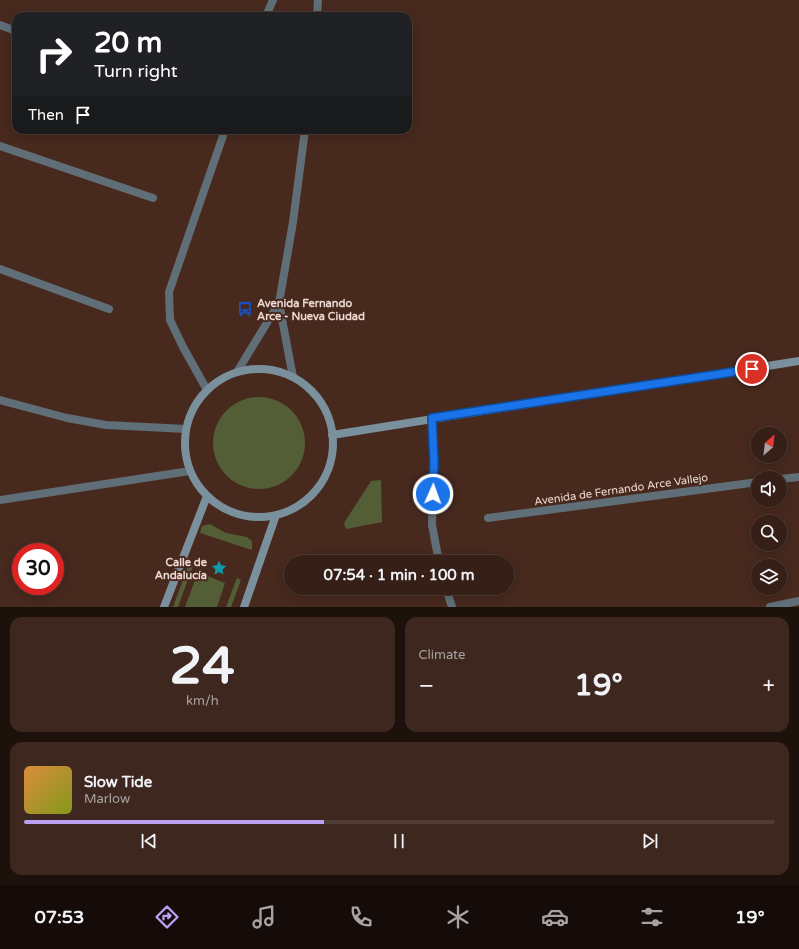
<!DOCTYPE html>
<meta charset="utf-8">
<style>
:root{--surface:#351f16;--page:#3d271f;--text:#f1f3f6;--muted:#aaa2a1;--line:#4f3d35;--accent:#bca0f2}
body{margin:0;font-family:"Varela Round",sans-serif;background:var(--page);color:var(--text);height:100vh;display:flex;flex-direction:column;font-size:15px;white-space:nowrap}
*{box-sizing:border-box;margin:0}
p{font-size:13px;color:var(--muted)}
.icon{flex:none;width:22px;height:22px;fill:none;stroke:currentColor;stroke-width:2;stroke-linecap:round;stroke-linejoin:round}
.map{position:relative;height:607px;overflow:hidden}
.drawer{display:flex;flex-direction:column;gap:10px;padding:10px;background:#1d110c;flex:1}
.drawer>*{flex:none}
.banner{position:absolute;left:12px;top:12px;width:400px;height:122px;border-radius:12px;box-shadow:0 2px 10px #0003,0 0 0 1px var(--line);background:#202124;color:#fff;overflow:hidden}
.needle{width:26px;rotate:28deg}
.controls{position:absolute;left:751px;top:427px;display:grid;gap:8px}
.controls a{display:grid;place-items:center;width:36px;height:36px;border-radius:50%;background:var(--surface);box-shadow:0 2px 10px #0003,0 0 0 1px var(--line);font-size:20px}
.speed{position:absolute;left:12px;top:543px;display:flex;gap:8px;font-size:20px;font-weight:700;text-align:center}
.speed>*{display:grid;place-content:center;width:52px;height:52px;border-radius:50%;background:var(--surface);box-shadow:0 2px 10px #0003,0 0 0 1px var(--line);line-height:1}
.speed .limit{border:6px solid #d22;background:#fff;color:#111}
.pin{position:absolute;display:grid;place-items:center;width:34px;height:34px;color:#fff;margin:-17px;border:2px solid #fff;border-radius:50%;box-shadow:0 1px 4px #0007}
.me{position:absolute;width:44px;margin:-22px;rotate:2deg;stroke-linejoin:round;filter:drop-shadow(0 0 3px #0008)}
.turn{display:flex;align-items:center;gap:14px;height:84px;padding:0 16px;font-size:18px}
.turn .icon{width:52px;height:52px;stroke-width:2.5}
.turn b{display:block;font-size:28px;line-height:34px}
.then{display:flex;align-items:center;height:38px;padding:0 16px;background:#0003;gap:8px;font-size:15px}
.big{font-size:30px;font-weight:700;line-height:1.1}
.drawer .tile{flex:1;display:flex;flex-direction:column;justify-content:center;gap:6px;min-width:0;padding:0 14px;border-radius:12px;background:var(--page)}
.drawer .dial{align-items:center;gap:0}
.dial b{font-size:52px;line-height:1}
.song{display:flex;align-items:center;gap:12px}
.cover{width:48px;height:48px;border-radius:6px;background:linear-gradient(135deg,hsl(30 70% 55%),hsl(70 70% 35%))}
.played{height:4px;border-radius:2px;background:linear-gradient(90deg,var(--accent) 40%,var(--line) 40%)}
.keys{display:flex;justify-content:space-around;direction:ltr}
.heat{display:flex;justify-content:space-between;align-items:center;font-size:22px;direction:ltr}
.drawer .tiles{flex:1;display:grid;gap:10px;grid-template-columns:1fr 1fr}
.tile:last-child{grid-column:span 2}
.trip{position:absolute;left:284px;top:555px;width:230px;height:40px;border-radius:20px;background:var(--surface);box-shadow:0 2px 10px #0003,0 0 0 1px var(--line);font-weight:700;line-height:40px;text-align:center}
.tabs{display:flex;height:64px;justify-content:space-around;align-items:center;background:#150c09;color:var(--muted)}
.tabs .icon{width:28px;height:28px}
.tabs .on{color:var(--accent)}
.tabs b{font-size:18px;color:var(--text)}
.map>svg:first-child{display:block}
</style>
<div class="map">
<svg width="799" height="607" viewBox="0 0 799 607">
<rect width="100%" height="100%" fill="#47291e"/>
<path fill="#535e36" d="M213 443a46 46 0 1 1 92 0a46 46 0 1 1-92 0Z
M381,480L382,522L346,529L344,523L371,481Z
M210,524L226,533L247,537L252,541V550L200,533L202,526Z
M190,561L194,563L178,607H173Z
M198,572L225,583L217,607H185Z
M237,578L241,580L231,607H226Z"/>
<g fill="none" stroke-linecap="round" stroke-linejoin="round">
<path stroke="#606f77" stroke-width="8" d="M266,16L273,0
M317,16L318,0
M0,25L16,31
M0,146L153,198
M0,269L109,309
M279,303L293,377
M237,372L279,303L293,222L305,130
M207,390L183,347L170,320L169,292L225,130
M0,400L67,418L106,425L186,429
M432,418L434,462L432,525L439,562
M780,479L799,477
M0,500L190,471
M488,518L758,482
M446,588L452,607
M770,607L799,601"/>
<path stroke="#7a919d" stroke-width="8" d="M185 443a74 74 0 1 1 148 0a74 74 0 1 1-148 0Z
M332,435L799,361
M164,607L207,496
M244,607L276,515"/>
</g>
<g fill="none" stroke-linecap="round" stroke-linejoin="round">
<g stroke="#114b97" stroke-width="10">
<path id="route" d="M433,494L434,462L432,418L752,369"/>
</g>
<use href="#route" stroke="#1a73e8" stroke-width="7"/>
</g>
<defs>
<g id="bus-bare" transform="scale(1.2)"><path d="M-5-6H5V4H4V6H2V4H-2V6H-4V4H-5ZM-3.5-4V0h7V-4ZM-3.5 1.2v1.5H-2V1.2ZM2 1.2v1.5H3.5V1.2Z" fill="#1a4fb4" stroke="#47291e" stroke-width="2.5" paint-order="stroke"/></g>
<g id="sight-bare" transform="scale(1.2)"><path d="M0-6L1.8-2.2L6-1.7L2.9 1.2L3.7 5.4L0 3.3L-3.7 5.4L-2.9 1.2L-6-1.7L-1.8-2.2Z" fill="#0f9aa8" stroke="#47291e" stroke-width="2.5" paint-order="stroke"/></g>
</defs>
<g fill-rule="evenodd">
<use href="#bus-bare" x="245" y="309"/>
<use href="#sight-bare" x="219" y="568"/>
</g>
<g text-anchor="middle" stroke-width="4" stroke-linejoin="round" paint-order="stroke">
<g font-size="11" font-weight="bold" fill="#edd9d2" stroke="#47291e" text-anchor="start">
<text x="257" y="307">Avenida Fernando<tspan x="257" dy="13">Arce - Nueva Ciudad</tspan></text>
<text x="207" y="566" text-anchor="end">Calle de<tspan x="207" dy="13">Andalucía</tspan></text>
</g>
<g font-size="11" fill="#edd9d2" stroke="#47291e">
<text transform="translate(621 489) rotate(-8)" y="4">Avenida de Fernando Arce Vallejo</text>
</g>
</g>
</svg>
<div class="controls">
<a><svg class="needle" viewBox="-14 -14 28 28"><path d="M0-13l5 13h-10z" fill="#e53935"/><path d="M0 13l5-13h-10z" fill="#aaa2a1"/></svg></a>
<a><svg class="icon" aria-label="sound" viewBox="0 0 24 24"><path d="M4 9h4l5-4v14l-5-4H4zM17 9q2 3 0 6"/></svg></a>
<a><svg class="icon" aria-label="search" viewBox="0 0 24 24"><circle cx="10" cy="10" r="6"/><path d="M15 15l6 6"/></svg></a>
<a><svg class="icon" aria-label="layers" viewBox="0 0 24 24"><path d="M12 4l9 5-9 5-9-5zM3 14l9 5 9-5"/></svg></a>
</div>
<div class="speed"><div class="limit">30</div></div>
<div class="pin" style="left:752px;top:369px;background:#d93025"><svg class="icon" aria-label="arrive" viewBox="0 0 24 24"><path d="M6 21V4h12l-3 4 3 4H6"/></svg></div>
<svg class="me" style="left:433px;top:494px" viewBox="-20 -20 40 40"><circle r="17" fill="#1a73e8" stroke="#fff" stroke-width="3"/><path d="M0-11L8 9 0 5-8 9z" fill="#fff"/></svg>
<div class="trip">07:54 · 1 min · 100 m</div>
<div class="banner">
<div class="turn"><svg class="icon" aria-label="right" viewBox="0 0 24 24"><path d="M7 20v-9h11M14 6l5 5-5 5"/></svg><div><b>20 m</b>Turn right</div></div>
<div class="then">Then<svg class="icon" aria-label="arrive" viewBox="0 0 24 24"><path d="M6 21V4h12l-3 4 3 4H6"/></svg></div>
</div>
</div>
<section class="drawer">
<div class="tiles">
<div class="tile dial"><b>24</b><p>km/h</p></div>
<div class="tile"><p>Climate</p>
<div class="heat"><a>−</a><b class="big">19°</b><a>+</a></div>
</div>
<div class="tile">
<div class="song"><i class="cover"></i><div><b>Slow Tide</b><p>Marlow</p></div></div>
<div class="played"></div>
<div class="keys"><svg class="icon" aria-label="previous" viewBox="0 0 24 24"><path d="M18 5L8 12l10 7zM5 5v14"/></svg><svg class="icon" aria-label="pause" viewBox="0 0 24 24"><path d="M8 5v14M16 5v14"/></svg><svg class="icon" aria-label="next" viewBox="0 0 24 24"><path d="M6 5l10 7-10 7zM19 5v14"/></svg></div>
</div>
</div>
</section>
<nav class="tabs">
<b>07:53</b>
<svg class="icon on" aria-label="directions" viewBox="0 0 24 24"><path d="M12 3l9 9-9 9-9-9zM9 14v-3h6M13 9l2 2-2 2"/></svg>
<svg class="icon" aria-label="music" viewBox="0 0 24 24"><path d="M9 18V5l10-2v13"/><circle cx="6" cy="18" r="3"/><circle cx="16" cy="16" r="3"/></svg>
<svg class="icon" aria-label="phone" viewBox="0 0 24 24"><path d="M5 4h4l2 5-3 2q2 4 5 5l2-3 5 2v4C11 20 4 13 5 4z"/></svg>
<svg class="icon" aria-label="climate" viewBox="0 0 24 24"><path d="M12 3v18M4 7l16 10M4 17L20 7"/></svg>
<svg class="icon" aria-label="car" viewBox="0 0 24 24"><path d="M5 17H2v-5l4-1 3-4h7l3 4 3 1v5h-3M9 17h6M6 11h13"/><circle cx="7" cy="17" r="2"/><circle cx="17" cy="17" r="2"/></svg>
<svg class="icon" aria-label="filters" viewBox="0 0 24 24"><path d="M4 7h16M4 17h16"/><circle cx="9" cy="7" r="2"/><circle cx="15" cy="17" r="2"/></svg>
<b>19°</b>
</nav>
